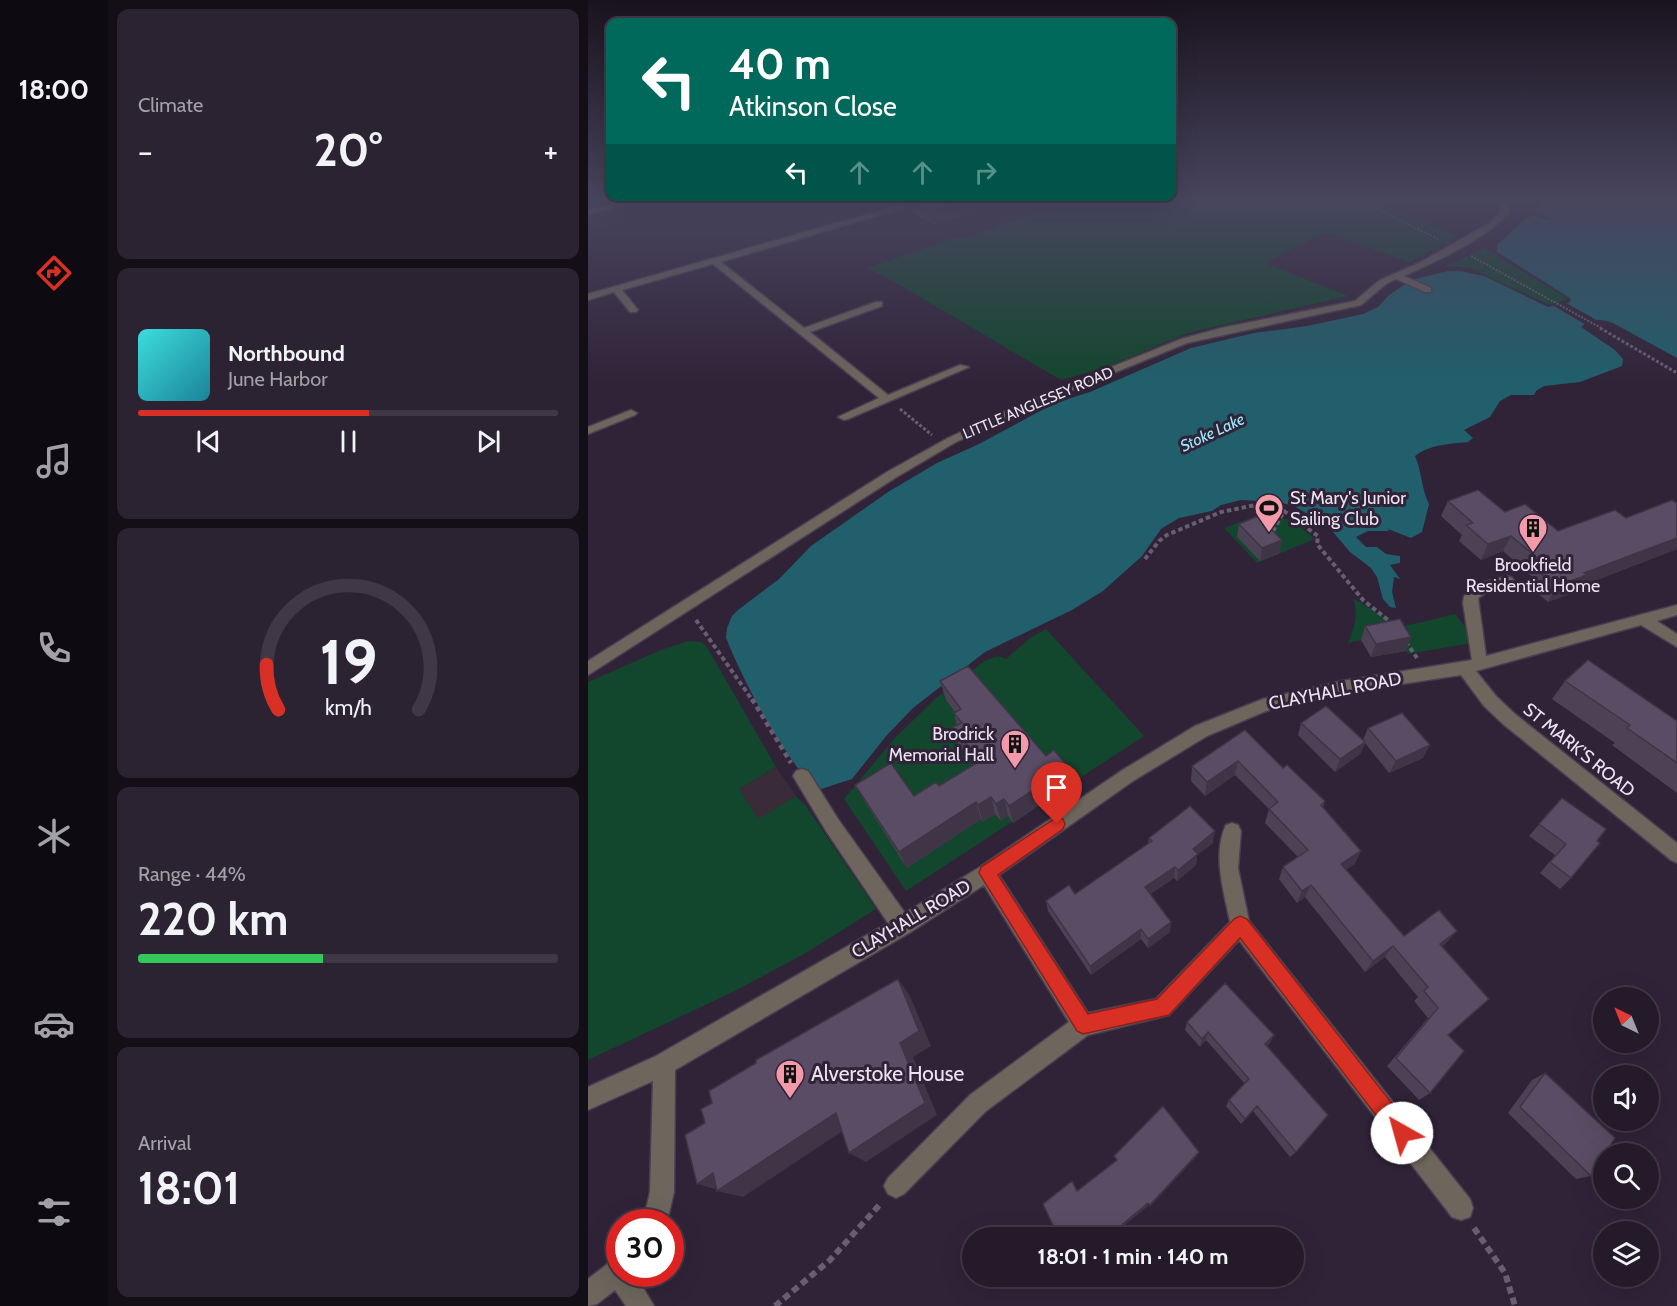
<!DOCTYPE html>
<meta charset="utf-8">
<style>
:root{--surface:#241a2a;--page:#2c2332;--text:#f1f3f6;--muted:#a3a1a8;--line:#413847;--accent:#d93025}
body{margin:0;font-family:Cabin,sans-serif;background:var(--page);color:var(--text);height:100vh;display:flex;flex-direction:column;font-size:22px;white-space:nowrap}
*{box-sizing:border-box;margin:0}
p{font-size:20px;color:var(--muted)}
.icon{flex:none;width:33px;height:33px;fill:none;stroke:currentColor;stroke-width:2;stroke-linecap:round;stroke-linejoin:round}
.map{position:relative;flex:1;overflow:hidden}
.sheet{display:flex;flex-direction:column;gap:9px;padding:9px;background:#140e17;width:480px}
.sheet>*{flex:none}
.top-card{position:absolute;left:18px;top:18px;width:570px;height:183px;border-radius:12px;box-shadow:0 6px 24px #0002,0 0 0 2px var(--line);background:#00695c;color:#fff;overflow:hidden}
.needle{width:39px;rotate:317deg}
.controls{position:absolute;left:1005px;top:987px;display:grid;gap:12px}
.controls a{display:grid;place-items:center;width:66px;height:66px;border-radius:50%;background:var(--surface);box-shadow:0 6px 24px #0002,0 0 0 2px var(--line);font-size:30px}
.speed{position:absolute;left:18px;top:1209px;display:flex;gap:12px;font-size:30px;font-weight:700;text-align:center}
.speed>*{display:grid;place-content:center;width:78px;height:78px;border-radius:50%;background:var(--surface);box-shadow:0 6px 24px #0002,0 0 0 2px var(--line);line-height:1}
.speed .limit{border:9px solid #d22;background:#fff;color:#111}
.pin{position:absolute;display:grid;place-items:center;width:51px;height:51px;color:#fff;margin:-62px -26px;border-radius:50% 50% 50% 0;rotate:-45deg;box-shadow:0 0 6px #0007}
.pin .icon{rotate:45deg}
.me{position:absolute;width:66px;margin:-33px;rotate:322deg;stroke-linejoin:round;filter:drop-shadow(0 0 4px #0008)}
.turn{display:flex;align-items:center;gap:21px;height:126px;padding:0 24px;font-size:27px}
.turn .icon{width:78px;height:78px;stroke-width:2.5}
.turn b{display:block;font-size:42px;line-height:51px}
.lanes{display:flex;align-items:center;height:57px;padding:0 24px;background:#0003;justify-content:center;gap:30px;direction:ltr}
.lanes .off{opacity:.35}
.big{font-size:45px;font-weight:700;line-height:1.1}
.sheet .card{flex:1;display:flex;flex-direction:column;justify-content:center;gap:9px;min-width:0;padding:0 21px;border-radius:12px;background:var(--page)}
.sheet .dial{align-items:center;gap:0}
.dial svg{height:156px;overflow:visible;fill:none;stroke:var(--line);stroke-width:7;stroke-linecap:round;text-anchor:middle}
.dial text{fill:var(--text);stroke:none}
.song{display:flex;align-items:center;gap:18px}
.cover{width:72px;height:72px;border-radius:9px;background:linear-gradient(135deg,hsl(180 70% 55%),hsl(190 70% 35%))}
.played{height:6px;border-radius:3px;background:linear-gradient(90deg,var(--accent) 55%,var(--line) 55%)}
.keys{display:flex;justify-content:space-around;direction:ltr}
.heat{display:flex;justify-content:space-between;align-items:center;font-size:33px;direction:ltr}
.charge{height:9px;border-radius:4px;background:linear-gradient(90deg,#34c759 44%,var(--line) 0)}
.trip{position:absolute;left:374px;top:1227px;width:342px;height:60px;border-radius:30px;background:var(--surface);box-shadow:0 6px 24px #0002,0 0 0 2px var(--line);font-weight:700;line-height:60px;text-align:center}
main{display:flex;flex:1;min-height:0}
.tabs{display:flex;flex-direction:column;width:108px;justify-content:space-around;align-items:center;background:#0e0a11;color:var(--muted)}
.tabs .icon{width:42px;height:42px}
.tabs .current{color:var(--accent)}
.tabs b{font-size:27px;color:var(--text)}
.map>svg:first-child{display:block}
</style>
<main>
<nav class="tabs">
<b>18:00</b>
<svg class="icon current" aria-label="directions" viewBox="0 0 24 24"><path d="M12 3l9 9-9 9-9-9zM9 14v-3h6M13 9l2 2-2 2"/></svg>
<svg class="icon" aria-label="music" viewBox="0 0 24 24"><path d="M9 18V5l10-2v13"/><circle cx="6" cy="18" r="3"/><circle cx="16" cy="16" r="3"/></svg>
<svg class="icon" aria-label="phone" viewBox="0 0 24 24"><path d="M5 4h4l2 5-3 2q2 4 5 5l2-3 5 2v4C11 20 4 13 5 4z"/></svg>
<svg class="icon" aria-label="climate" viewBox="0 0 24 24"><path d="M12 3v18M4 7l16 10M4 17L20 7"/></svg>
<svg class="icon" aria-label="car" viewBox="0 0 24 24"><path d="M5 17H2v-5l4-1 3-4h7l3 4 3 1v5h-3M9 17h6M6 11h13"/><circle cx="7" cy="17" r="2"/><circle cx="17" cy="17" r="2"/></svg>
<svg class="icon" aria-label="filters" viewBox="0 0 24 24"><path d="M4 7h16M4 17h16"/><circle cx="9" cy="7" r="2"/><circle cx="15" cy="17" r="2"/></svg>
</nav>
<section class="sheet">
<div class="card"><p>Climate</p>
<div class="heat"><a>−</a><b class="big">20°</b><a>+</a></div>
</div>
<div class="card">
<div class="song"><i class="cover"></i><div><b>Northbound</b><p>June Harbor</p></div></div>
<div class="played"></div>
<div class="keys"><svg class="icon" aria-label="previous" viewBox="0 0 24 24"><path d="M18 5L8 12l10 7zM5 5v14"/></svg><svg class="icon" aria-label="pause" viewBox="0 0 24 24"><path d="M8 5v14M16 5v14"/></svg><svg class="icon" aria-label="next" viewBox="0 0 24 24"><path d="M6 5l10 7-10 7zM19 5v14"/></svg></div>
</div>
<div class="card dial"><svg viewBox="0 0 100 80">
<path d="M14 69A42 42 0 1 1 86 69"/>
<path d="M14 69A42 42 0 0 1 8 46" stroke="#d93025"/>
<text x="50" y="56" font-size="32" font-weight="700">19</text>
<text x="50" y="72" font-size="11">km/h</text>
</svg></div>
<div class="card"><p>Range · 44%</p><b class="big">220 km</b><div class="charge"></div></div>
<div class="card"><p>Arrival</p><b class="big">18:01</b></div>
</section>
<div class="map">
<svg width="1089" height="1306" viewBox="0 0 1089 1306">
<rect width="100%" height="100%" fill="#302338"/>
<path fill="#3a2b38" d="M188,767L208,796L170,820L151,789Z"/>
<path fill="#12462d" d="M479,201H791L870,237L821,262L737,232L677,263L760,296L600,333L516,368L473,380L310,284L279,268L369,237L374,239Z
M896,248L980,299L962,305L881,268L857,266Z
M679,512L688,518L704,520L727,539L669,563L636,528Z
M765,598L813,627L867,614L889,642L820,654L806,633L760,643C766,628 771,614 765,598Z
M458,629L556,736L318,891L256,799L306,739L348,698L398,660L410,656L418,659L442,638Z
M100,641L114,642L119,647L188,767L151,789L170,819L208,796L218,806L288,909L216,954L147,991L0,1060V682L73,650Z"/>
<path fill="#205f6b" d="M956,201H1089V358L1025,323C1014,319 1003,318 993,327L1027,350L1035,359L1034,366L992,382L956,386L948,391L946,395H923L912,401L902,417L876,430L885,438L880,442C861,444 843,444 827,456C834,471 833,488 841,504L834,532L823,538L800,529L801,531H780L768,537L778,547H789L798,554L812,556V563L802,565L812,579L806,577L804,592L808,608L802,607L795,599L789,577L783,568L762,552L740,526L706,506L690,502L653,500L633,505L624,511L591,518L573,529L554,556L515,591L484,610L397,652L325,708L299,735L264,779L227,791C190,744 161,694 138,638L139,628L144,616L150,610L191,579L223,546L300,492L349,463L391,444L467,403L502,392L603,348L666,333L719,326L775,314L790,307L801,295L823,280L860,271H872L896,276L960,307L981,303L983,299L977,295L909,252V245L937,219L946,215L957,220L961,219L949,212L950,207Z"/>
<path fill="#302338" d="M978,303L1012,322L1000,326L966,306Z"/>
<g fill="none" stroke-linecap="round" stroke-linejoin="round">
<g stroke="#4a3e52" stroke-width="3">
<path id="minor" d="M37,201H51L0,214V210Z
M326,201H339L133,262L216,328L288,302H294V306L222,332L300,395L372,365L381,367L260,419L256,420L250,417L291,398L125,264L34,290L50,310L48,312H42L26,292L0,300V294Z
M911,201H919L921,212C900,238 847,262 816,276L843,288V292H837L808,279L798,284L773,305L599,343L457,401L368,442L307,478L0,675V661L299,472L360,438L449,397L593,339L633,328L767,301L792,280L831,263L902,223L913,212Z
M43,410L49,413L47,415L0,434V427Z
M919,576L924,578L926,581L924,584L899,592L890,598L898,656L1089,605V615L1069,621L1089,634V647L1053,625L888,671L908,696L927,714L1089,843V863L1083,860L915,724L896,706L873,675L754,693L678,711L619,736L545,781L411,875L500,1013L568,999L642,922C636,892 624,854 638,825L644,823L650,825L653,831L650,868L661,921L882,1199L885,1208L882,1217L873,1220L864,1217L651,940L581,1015L500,1035L398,1111L316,1194L308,1198L300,1194L296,1186L300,1178L382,1095L481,1022L396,885L321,933L87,1070L86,1192L79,1222H55L62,1192L65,1081L0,1110V1087L68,1056L300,923L238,831L205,776L208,771L214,769L220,771L250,819L317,913L392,867L533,771L607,726L675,699L754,681L884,660L875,603L876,596L889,584Z
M31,1258L32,1274H47L66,1306H38L27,1290L9,1304L0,1306V1279L22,1262Z"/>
</g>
<path stroke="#695e71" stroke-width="2" stroke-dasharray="2 1.5" stroke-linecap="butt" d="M773,201L850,239
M883,256L1015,329"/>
<path stroke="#695e71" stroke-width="3" stroke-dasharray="3 2" stroke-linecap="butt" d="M1012,328L1089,373
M312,409L344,435"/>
<path stroke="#695e71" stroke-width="4" stroke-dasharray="4.5 3" stroke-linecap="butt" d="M685,531L696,511L730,536L729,544L775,600L805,624
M557,559L571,541L579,535L633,512L668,505L696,511
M108,620L165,701
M818,642L829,658"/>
<path stroke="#695e71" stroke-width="4.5" stroke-dasharray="5 4" stroke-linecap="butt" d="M164,699L203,763"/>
<path stroke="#695e71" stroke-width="6" stroke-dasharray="7 4.5" stroke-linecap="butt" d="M886,1228L917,1273L927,1306
M187,1306L242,1260L294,1202"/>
<use href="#minor" fill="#6e665c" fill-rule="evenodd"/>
</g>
<path fill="#4d4156" d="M304,201H426L345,224L319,209L317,201L309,204Z
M860,501L917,512L970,531L1038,518L1089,503V549L991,587L989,591L960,602L946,590L949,581L915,551L893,560L871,541L874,535L853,516Z
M651,524L694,540L691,554L672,561L649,537Z
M777,626L823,637L818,651L783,657L773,640Z
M352,681L458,756L480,767L482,784L425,823L420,816L413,821L407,814L395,822L393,819L319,868L277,802L267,785L326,796L351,786L386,765L371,746L365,727L369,725L366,713L367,712L358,700Z
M977,681L1089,721V793L1024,745L1027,743L964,699Z
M713,723L775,740L780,728L835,758L801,773L777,743L772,754L747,772L710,735Z
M657,730L695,768L737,801L735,807L767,864L758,869L816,936L869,931L859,942L854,946L860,1035L842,1093L831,1100L799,1066L840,1018L826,1001L830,997L797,957L777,972L717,897L709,903L691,879L695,867L710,857L677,823L681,809L647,775L617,796L603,781L604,766Z
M974,798L1009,841L983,878L972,889L952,873L967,855L941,836Z
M561,838L625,843L609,855L608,865L589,881L586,878L562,894L582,932L560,948L553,939L503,975L460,911L458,901L487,894L560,844Z
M599,1022L686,1035L679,1046L708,1152L702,1157L665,1111L653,1124L638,1106L641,1100L657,1084L618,1040L612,1047L597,1030Z
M957,1073L1003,1176L988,1179L920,1113L944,1080Z"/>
<path fill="#3f3546" d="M308,201H317L309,204Z
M385,201H426L345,224L342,212Z
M923,536L915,551L893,560L900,544Z
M1089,538V549L991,587L989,591L960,602L969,586L996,573Z
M694,540L691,554L672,561L674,548Z
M823,637L818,651L783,657L788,644Z
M777,742L772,754L747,772L752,759Z
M842,745L835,758L801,773L808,761Z
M650,761L647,775L617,796L619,782Z
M480,767L482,784L425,823L421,806Z
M403,797L407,814L395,822L390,805Z
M416,799L420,816L413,821L408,804Z
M388,802L393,819L319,868L311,852Z
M627,831L625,843L609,855L608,865L589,881L590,870L605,849Z
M773,851L767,864L747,877L753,864Z
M587,867L586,878L557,898V887Z
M723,885L717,897L709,903L714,891Z
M583,922L582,932L560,948V939Z
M553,929V939L503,975L502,966Z
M869,931L859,942L843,955L852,944Z
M805,946L797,957L777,972L785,961Z
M310,979L322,996L343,1046L325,1057L349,1115L278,1162L261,1153L312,1043Z
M620,1032L618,1040L612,1047L614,1039Z
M686,1035L682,1043L673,1052L677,1044Z
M248,1113L265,1124L155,1197L129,1191L130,1190L109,1184L125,1173Z
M611,1152L609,1156L561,1208L562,1205Z
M560,1203V1206L521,1238H518Z"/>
<path fill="#5a4c64" stroke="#3f3546" stroke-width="1.5" d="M322,201H385L342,212Z
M890,490L917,512L937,504L970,531L1027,510L1038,518L1084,500L1089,503V538L996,573L999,575L969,586L954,574L958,565L923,536L900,544L878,525L885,523L860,501Z
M670,516L694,540L674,548L651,524Z
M812,619L823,637L788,644L777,626Z
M1000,660L1089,721V763L1039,728L1042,725L977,681Z
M380,666L458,756L466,750L480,767L421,806L416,799L408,804L403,797L390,805L388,802L311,852L267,785L303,763L326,796L348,782L351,786L392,761L365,727L374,723L366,713L373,709L352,681Z
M738,706L777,742L752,759L713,723Z
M814,713L842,745L808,761L780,728Z
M657,730L695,768L699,765L737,801L733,805L773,851L753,864L816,936L851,910L869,931L852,944L901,999L860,1035L876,1051L842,1093L808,1058L850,1008L836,991L840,987L805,946L785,961L723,885L714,891L695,867L720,850L681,809L690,802L650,761L619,782L604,766Z
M974,798L1018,829L1009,841L1012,843L983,878L962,862L978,844L951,824Z
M602,806L627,831L605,849L610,854L590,870L587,867L557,887L583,922L560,939L553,929L502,966L458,901L481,885L487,894L564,841L561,838Z
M310,979L331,1031L312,1043L337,1103L261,1153L248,1113L129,1191L125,1173L109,1184L97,1135L117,1123L113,1109L124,1103L121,1091L168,1063V1060Z
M637,983L686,1035L677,1044L740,1115L708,1152L669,1106L657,1119L641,1100L661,1079L620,1032L614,1039L599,1022Z
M957,1073L1027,1138L1017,1154H1016V1156L1003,1176L932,1107Z
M575,1106L611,1152L562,1205L560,1203L518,1238H471L455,1204L484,1181L489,1191L529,1160L526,1156Z"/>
<linearGradient id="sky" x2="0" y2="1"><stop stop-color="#1a131f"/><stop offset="0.52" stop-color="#48455e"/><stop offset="1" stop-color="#48455e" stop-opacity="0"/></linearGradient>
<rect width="1089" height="384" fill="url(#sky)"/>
<path fill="#d93025" stroke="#8d1f18" stroke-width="1.5" d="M469,817L475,819L477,824L475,829L410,875L500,1014L569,999L646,919L652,916L659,919L821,1125L824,1133L821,1140L814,1143L807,1140L652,938L581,1015L495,1034L489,1031L391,873L393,867Z"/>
<defs>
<g id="stadium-pin" transform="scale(1.5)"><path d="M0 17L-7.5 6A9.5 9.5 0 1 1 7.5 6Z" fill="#f39aaa" stroke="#302338"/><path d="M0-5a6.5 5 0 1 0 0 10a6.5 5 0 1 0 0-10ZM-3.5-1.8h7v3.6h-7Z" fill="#111"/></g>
<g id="building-pin" transform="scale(1.5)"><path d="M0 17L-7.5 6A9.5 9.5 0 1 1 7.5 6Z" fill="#f39aaa" stroke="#302338"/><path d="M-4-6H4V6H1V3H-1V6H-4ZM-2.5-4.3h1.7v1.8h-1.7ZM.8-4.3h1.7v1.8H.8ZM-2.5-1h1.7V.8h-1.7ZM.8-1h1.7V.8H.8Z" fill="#111"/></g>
</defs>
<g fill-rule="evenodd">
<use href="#stadium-pin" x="681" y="508"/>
<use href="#building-pin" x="945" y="528"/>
<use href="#building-pin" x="427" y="744"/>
<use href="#building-pin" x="202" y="1074"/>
</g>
<g text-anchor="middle" stroke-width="6" stroke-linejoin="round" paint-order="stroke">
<g font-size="15" fill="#ece3f2" stroke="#302338">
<text transform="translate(450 403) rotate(-23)" y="5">LITTLE ANGLESEY ROAD</text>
</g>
<g font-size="16" font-style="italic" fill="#9aecfd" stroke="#302338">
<text transform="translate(624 432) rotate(-25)" y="6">Stoke Lake</text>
</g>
<g font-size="18" fill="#ece3f2" stroke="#302338" text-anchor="start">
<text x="702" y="504">St Mary's Junior<tspan x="702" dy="21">Sailing Club</tspan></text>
<text x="945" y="571" text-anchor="middle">Brookfield<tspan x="945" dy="21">Residential Home</tspan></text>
<text x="406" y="740" text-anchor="end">Brodrick<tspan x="406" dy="21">Memorial Hall</tspan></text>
</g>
<g font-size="18" fill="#ece3f2" stroke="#302338">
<text transform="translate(747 691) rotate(-11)" y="6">CLAYHALL ROAD</text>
<text transform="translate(991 750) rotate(39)" y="6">ST MARK'S ROAD</text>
<text transform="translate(323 919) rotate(-31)" y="6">CLAYHALL ROAD</text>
</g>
<g font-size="21" fill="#ece3f2" stroke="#302338" text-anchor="start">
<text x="223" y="1081">Alverstoke House</text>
</g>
</g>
</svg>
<div class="controls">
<a><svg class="needle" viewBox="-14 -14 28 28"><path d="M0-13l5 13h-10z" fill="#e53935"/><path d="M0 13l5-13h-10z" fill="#a3a1a8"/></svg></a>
<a><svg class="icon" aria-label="sound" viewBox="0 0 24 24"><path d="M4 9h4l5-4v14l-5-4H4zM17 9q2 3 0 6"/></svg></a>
<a><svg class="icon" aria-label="search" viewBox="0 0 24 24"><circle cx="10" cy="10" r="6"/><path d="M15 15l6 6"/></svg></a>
<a><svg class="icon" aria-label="layers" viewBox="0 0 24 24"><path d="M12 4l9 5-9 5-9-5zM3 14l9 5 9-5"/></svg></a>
</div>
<div class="speed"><div class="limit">30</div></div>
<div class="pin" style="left:469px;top:824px;background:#d93025"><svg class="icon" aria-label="arrive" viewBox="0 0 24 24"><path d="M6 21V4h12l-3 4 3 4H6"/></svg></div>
<svg class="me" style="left:814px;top:1133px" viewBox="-20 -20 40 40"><circle r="19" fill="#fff"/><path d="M0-13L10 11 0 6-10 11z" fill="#d93025"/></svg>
<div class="trip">18:01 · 1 min · 140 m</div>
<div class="top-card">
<div class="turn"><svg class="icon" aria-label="left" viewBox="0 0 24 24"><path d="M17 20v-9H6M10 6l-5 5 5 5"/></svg><div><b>40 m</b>Atkinson Close</div></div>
<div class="lanes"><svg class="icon" aria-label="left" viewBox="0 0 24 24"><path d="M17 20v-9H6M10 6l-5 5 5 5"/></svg><svg class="icon off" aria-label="ahead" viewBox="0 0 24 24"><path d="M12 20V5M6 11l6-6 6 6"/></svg><svg class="icon off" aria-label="ahead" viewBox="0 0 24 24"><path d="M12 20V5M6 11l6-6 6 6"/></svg><svg class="icon off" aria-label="right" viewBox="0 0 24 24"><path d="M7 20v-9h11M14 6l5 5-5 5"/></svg></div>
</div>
</div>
</main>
